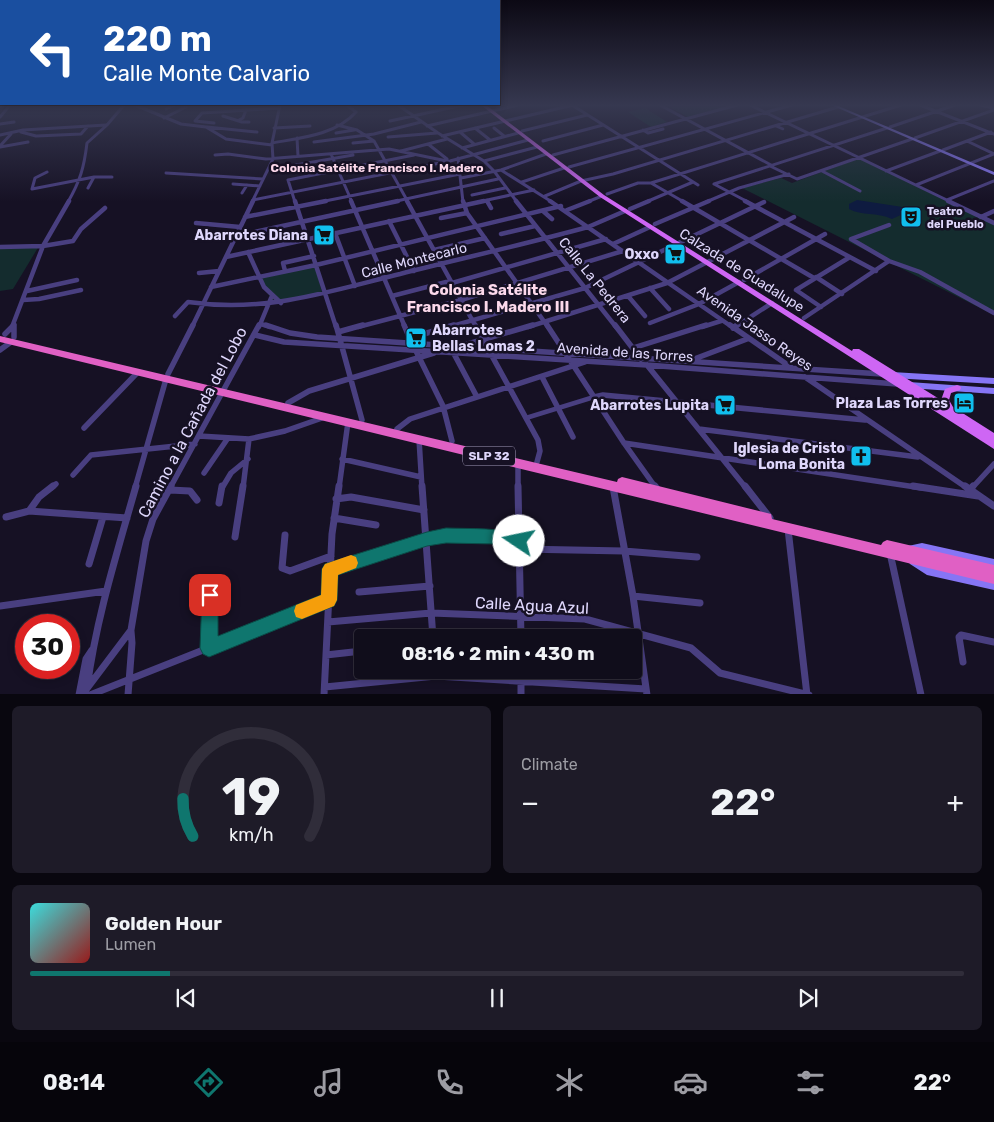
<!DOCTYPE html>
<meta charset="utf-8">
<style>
:root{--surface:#100d1b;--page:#1e1b28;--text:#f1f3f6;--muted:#9c9ca3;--line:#302d3a;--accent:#0f766e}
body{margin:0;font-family:Rubik,sans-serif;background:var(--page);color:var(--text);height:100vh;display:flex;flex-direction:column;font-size:19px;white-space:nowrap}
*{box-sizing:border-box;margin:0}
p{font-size:16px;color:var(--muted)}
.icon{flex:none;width:28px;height:28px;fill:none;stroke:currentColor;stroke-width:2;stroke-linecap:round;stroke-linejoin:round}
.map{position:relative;height:694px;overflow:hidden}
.sheet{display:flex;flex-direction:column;gap:12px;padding:12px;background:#09070f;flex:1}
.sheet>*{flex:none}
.guide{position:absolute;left:0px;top:0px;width:500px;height:105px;box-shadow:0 2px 8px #0003,0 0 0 1px var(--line);background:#1a4fa0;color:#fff;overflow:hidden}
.speed{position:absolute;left:15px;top:614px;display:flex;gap:10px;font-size:25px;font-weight:700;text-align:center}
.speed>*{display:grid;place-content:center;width:65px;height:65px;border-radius:50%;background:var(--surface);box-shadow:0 2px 8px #0003,0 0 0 1px var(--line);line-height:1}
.speed .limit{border:8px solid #d22;background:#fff;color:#111}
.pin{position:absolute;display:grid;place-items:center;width:42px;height:42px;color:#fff;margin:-21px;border-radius:10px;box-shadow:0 2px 8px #0006}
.me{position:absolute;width:55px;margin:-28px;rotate:281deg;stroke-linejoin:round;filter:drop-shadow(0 0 4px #0008)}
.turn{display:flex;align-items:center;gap:18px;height:105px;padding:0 20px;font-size:22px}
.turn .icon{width:65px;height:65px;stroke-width:2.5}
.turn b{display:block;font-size:35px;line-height:42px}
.big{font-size:38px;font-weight:700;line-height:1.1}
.sheet .widget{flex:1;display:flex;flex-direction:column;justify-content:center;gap:8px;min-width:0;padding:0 18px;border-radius:8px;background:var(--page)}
.sheet .dial{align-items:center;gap:0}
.dial svg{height:130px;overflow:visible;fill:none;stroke:var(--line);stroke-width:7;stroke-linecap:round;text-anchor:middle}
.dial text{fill:var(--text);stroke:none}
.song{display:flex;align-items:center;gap:15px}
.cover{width:60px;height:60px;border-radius:8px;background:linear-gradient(135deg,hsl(180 70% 55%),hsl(0 70% 35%))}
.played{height:5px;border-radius:2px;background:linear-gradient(90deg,var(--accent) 15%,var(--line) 15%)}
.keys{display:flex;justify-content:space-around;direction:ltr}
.heat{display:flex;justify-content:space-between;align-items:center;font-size:28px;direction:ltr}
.sheet .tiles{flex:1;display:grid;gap:12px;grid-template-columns:1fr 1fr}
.widget:last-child{grid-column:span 2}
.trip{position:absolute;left:354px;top:629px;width:288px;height:50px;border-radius:5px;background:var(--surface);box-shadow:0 2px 8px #0003,0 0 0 1px var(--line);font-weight:700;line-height:50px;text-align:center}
.tab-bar{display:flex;height:80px;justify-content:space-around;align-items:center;background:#06050b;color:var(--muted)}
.tab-bar .icon{width:35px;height:35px}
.tab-bar .current{color:var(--accent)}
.tab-bar b{font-size:22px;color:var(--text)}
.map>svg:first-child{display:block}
</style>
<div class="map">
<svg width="994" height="695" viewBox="0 0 994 695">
<rect width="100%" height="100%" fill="#161124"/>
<path fill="#142c2e" d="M666,105H732L688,117Z
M645,108L667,122L651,127L628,112Z
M860,158L994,223V315L742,188L781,178L792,183Z
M39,246L13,289L0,291V247Z
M315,266L322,292L273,304L261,278Z"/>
<path fill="#0e1b40" d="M857,200L909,208V211L892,219C877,212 862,216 849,209V204Z"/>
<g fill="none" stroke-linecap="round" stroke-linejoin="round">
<path stroke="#493f80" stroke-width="2.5" d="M776,126L783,129"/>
<path stroke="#493f80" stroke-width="4.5" d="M526,418L594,397"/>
<path stroke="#493f80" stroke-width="3" d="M135,105L181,124L206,127L226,139L272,145
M398,105L438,133L484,161L494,171L517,202
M572,105L698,185
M660,105L771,165
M750,105L951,202
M920,105L994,134
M980,105L994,108
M166,109L175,105
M223,116L242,122H249
M0,117L10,105
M164,118L186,107
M239,120L243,118L246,110
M390,121L463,105
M214,123L195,121L202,113L279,108
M0,124L14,122
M337,125L357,130L374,141L408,202
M427,126L518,105
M207,127L257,132
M890,127L955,105
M274,128L310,126
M475,128L490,140
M494,128L504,136
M643,130L648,133L663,129
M522,131L587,115
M21,132L36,136L81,134L88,126
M460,132L474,144
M336,133L354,130
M0,135L23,130L106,125
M442,136L573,105
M388,137L437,133
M297,138L298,156
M915,138L994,110
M543,141L603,125
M967,141L994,154
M314,142L374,134L421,122
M272,143C300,138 336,135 356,112L347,105
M353,143L374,141
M428,144L447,159
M0,146L11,134
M0,147L28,142
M462,148L518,133
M943,150L991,132
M401,151L447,139
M331,154L352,202
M215,155L228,154L266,159L389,149L447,161
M553,155L737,105
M458,158L463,202
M273,159L272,143L280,105
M484,161L537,147
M296,165L353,155
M770,166L797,179L912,139
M569,167L792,105
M501,170L552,202
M822,171L860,191
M886,171L940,151
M47,172L35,178L32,189L94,177H112
M166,173L263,179
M461,178L501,170L546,154
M522,182L564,168
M651,183L684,202
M233,184L260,186
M714,184L748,202
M714,184L887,128
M916,185L994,154
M88,188L94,177
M242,193L247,185
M607,194L638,183H651L901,105
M472,195L505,188
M545,196L581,181L613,174L838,107
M253,200L450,161L528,140
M487,200L488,202
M947,200L994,181
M68,202C80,181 84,168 87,143L107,125L124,105
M252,202L273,159
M295,202L288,180L414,155
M320,202L460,174
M392,202L498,179
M478,202L534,190
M587,202L602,196
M646,202L693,182
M706,202L739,188L789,174"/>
<path stroke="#493f80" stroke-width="4.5" d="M295,201L336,327
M351,201L405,327
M407,201L476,327
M463,201L467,213L548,327
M487,201L491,208
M516,201L616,327
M550,201L732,327
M682,201L814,278
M745,201L876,271
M948,201L994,223
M630,209L649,201
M567,210L590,201
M543,211L552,219
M245,217L326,201
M981,217L994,211
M441,218L467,213
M389,221L414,271
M196,223L240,227
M655,224L709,201
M889,225L851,239L889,261L920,272L994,313
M335,233L355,286
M501,234L535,226
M236,236L398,201
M613,244L650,227
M0,247L43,246L73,241L81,229L105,208
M434,250L485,238
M248,252L264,287L281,303
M226,257L484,201
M285,271L283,263L314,256
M199,273L219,271
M816,277L842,294
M744,280L825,234
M452,283L606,239
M211,287L316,265L561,206
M650,288L669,309
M27,291L77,280
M392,296L450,281
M628,296L645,316
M23,300L39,299L81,290
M821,307L796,290L850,257
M175,316L188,302C266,313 326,292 400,274C463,258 526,244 588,227L625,211
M804,318L889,261
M650,323L699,304L739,282
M261,324L270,327
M12,327L43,246L69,201
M192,327L253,201
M259,327L271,298
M358,327L461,300L623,251
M449,327L585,288L764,202
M528,327L667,283L794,217
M702,327L721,321
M735,327L772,303"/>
<path stroke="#493f80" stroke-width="5.5" d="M14,325V337
M266,325L290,333L317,337L882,374
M336,325L362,420
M404,325L410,339
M475,325L538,440L540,451L537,462
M547,325L624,443L656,488
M615,325L641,359
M730,325L792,368
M733,328L737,325
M338,332L363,325
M5,334L14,325
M255,335L284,342L647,365L897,384
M410,338L454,325
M461,346L533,325
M633,348L706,325
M415,349L443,406L452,441
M0,350L11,342
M453,352L477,397
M689,361L747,339
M647,365L746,488
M168,374L193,325
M542,377L573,437
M805,377L967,488
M594,397L603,395L865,420
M288,403L309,391L434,353
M84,428L138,372
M397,429L410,419L585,362
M699,429L918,457
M199,436L249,439L285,431L325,417
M419,439L422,488
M624,443L922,488
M342,459L421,477
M518,463V488
M204,473L228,438
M73,475L91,455L195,444
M51,488L56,484
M135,488L166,379
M170,488L259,325
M222,488L231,473L248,459
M243,488L249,439
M339,488L348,422
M972,488L994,464"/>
<path stroke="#493f80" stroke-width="7" d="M422,486L433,638
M518,486L521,638
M655,486L658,490
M745,486L770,518
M913,486L978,496
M965,486L994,506
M613,487L633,596L647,695
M170,490L190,491L197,500
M970,490L973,486
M336,499L351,497L424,510
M219,503L222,486
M29,511L39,497L53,486
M6,517L29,511L127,518
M334,518L376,525
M788,529L807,695
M285,535L282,568L290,571L331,556
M235,537L243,486
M521,549L624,551L697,557
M890,553L921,695
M89,564L103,517
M330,569C370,556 411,538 453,535C475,534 497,537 519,541
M359,592L430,586
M633,596L700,603
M0,606L106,591
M328,622L431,613L585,619L691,648L720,673L809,695
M209,648L210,582
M326,655L362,651
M963,662L959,637L961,635L994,642
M521,670V695
M325,687L436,676L646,689
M87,688C96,619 117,553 136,486
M79,695L86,659L92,650
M82,695L131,630L146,541L153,519L171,486
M90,695L329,600
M128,695L132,643L131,631
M324,695L332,534L339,486"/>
<path fill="#8675f5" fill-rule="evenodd" d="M831,105H836L994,172V175Z
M892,372L994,378V384L892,378L889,377L888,375L889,373Z
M909,382L994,388V394L909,388L906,387L905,385L906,383Z
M922,543L994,559V569L922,551L911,554L908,552L906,549L908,546Z
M913,556L929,566L994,580V590L927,575L910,564L908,561L910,558Z"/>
<path fill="#ce66f4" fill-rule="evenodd" d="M481,105H486L604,195L852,351L853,349H859L941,400L945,389L957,385L960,386L961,388L960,390L951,393L949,400L953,407L994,433V449L600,197Z"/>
<path fill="#e060c4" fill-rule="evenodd" d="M0,336L617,482L618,479L622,477L767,513L771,514L772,519L881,545L883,542L887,540L994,565V584L0,342Z"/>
</g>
<linearGradient id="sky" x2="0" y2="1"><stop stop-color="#0c0914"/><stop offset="0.52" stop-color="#363850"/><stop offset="1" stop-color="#363850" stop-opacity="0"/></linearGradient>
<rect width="994" height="202" fill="url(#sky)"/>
<path fill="#0f766e" stroke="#0a4d48" d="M446,528C472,529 500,527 524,536L526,541L524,547L519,549L496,544L446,543L427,546L338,575L337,600L334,606L209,657L203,654L200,648L202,595L204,589L210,587L216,589L218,595V636L321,595L322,569L325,564L427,532Z"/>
<path fill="#f59e0b" d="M351,555L356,557L358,563L356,568L338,575L337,600L334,606L302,619L296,617L294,611L296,605L321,595L322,569L325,564Z"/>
<defs>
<g id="theatre-square" transform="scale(1.125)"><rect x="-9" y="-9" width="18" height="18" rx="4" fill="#11bfee" stroke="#161124"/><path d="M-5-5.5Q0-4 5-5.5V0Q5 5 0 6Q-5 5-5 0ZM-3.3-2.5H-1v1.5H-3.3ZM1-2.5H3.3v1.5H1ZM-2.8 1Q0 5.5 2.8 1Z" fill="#111"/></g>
<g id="supermarket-square" transform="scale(1.125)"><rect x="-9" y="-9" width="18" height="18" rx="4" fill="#11bfee" stroke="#161124"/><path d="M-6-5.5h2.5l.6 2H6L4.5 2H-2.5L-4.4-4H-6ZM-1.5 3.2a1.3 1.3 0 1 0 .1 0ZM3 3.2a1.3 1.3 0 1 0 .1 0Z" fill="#111"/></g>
<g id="hotel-square" transform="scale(1.125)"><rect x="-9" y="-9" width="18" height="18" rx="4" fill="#11bfee" stroke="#161124"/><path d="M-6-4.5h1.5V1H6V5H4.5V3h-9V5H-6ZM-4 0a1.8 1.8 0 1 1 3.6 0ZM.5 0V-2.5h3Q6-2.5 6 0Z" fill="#111"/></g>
<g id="church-square" transform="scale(1.125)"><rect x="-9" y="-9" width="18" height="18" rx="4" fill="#11bfee" stroke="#161124"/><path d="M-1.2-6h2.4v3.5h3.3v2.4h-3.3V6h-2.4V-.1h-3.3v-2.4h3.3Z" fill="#111"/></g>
</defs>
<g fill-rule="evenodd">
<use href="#theatre-square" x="911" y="217"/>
<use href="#supermarket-square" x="324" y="235"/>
<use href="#supermarket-square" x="675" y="254"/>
<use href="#supermarket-square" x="416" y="338"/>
<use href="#hotel-square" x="964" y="403"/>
<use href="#supermarket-square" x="725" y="405"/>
<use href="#church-square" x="861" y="456"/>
</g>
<g text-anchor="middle" stroke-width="5" stroke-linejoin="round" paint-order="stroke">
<g font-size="11" font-weight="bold" fill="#dfd7fc" stroke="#161124" text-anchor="start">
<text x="927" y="215">Teatro<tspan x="927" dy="13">del Pueblo</tspan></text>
</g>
<g font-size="12" font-weight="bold" fill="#fcd9eb" stroke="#161124">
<text x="377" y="172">Colonia Satélite Francisco I. Madero</text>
</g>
<rect fill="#161124" stroke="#a39cbb" stroke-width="1" x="463" y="446.5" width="52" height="19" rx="4"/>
<g font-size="12" font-weight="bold" fill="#dfd7fc">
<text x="489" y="460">SLP 32</text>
</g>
<g font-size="14" font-weight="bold" fill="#dfd7fc" stroke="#161124" text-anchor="end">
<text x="308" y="240">Abarrotes Diana</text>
<text x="659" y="259">Oxxo</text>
<text x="432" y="335" text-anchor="start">Abarrotes<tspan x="432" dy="16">Bellas Lomas 2</tspan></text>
<text x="948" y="408">Plaza Las Torres</text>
<text x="709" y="410">Abarrotes Lupita</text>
<text x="845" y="453">Iglesia de Cristo<tspan x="845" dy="16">Loma Bonita</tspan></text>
</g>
<g font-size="14" fill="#dfd7fc" stroke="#161124">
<text transform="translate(414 260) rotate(-14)" y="5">Calle Montecarlo</text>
<text transform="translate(742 270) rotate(32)" y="5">Calzada de Guadalupe</text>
<text transform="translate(595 280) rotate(51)" y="5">Calle La Pedrera</text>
<text transform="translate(755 328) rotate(35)" y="5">Avenida Jasso Reyes</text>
<text transform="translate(625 352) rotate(4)" y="5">Avenida de las Torres</text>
</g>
<g font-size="15" font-weight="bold" fill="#fcd9eb" stroke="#161124">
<text x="488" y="295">Colonia Satélite<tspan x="488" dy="17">Francisco I. Madero III</tspan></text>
</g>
<g font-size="16" fill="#dfd7fc" stroke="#161124">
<text transform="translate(192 422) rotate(-62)" y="6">Camino a la Cañada del Lobo</text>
<text transform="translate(532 605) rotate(3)" y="6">Calle Agua Azul</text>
</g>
</g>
</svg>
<div class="speed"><div class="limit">30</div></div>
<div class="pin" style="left:210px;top:595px;background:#d93025"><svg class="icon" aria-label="arrive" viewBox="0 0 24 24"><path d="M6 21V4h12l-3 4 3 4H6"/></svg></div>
<svg class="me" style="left:519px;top:541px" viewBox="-20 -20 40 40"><circle r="19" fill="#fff"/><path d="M0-13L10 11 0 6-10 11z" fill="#0f766e"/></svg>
<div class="trip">08:16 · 2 min · 430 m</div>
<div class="guide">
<div class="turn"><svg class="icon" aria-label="left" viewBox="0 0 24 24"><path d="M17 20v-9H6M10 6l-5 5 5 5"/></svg><div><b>220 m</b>Calle Monte Calvario</div></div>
</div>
</div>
<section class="sheet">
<div class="tiles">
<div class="widget dial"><svg viewBox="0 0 100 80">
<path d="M14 69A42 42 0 1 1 86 69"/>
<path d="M14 69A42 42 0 0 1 8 46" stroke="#0f766e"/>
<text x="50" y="56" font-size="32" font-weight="700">19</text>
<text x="50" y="72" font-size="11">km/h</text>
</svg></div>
<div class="widget"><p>Climate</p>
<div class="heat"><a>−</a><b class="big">22°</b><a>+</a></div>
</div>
<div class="widget">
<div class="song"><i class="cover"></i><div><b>Golden Hour</b><p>Lumen</p></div></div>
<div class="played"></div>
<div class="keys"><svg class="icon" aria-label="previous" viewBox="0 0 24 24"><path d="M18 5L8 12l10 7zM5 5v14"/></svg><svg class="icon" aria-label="pause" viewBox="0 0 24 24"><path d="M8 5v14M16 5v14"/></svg><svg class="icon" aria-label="next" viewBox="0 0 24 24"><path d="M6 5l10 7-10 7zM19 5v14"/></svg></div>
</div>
</div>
</section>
<nav class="tab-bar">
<b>08:14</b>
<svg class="icon current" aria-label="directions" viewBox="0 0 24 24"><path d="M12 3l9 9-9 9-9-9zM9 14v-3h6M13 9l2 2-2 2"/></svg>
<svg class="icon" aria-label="music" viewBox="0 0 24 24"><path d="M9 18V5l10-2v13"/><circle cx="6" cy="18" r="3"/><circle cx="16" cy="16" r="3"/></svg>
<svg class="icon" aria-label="phone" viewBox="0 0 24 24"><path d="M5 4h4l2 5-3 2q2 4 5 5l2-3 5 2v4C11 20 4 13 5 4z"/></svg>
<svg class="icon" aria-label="climate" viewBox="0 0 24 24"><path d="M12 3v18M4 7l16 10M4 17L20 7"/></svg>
<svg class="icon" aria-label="car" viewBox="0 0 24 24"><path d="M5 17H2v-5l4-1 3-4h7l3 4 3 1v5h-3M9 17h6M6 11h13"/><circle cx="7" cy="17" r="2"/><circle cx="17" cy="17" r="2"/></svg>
<svg class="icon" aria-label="filters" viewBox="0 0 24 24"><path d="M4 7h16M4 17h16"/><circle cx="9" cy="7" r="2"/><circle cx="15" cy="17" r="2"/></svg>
<b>22°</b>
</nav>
